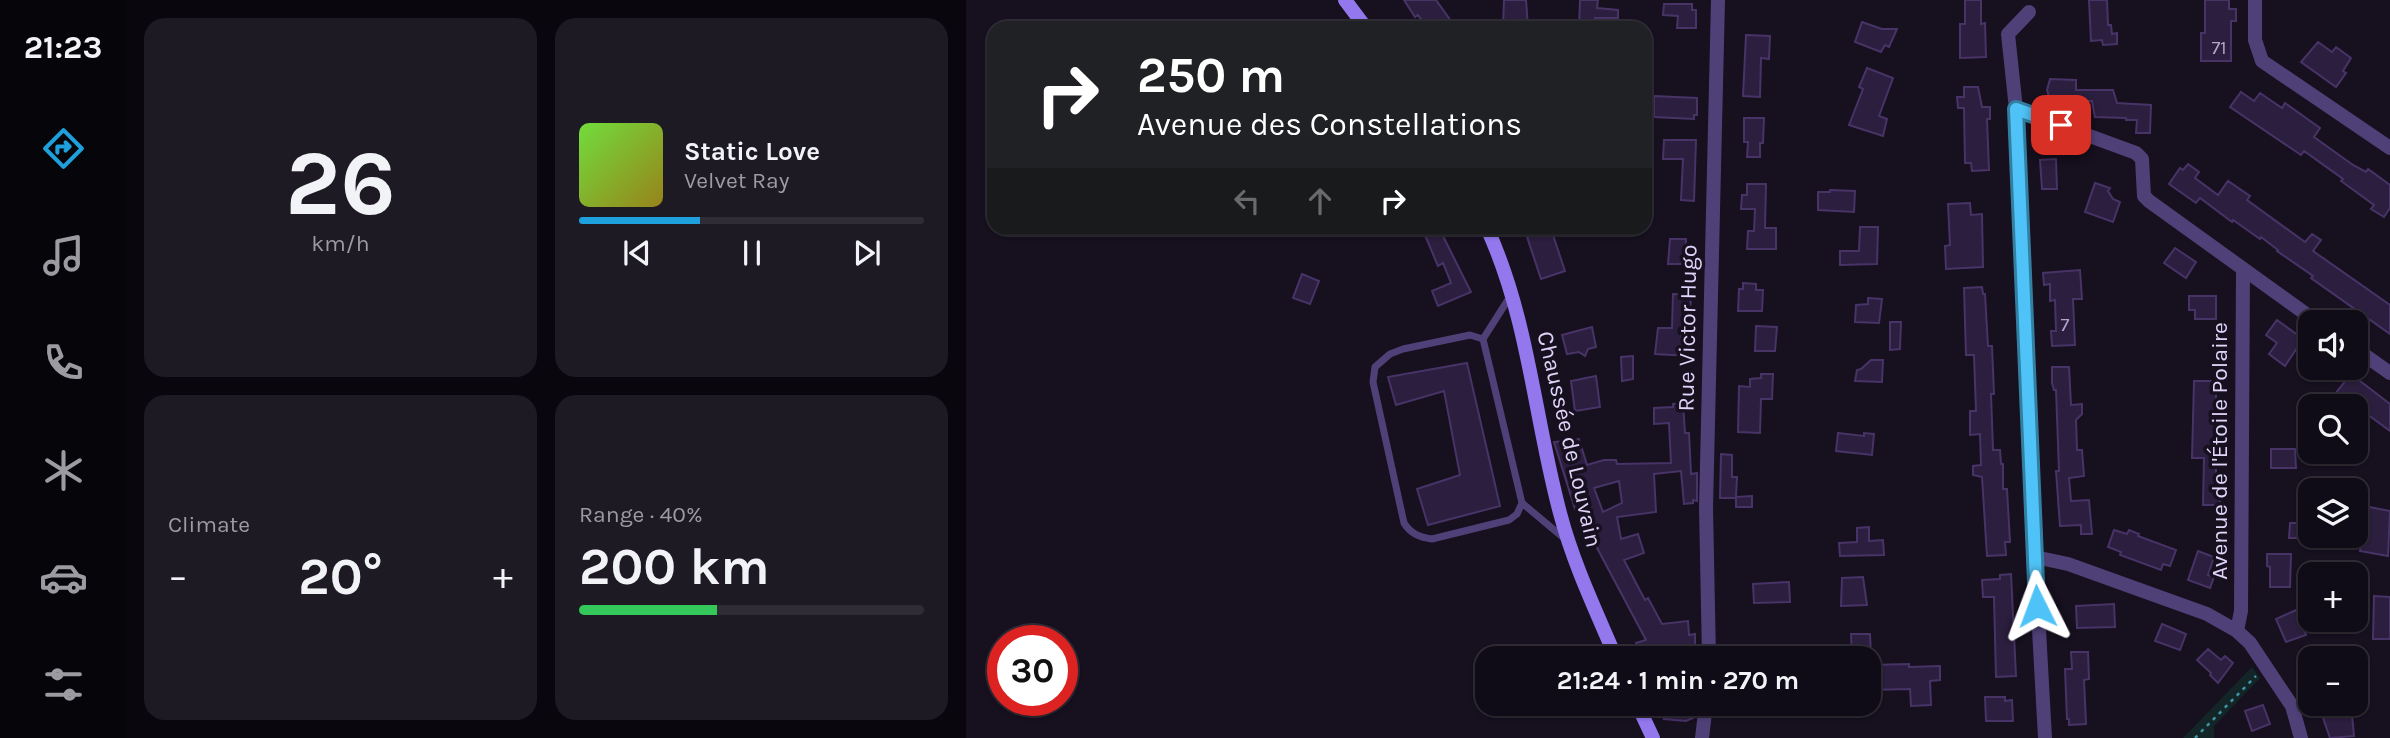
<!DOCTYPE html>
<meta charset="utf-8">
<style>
:root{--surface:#100c17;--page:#1e1a24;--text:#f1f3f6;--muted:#9c9ba1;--line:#302c36;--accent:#1da0dc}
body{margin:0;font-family:Karla,sans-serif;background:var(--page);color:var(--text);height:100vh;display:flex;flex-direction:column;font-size:26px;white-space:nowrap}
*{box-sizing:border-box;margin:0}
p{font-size:23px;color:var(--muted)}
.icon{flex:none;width:38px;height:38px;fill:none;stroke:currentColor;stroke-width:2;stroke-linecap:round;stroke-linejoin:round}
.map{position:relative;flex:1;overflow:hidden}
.side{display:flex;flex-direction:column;gap:18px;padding:18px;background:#09070d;width:840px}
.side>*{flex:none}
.hud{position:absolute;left:21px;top:21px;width:665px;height:214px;border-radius:21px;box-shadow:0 2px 5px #0004,0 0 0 2px var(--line);background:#202124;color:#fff;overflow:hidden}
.buttons{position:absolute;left:1332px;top:310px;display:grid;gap:14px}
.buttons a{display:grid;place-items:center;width:70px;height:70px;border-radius:14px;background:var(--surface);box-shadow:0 2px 5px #0004,0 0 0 2px var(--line);font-size:35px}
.speed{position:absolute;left:21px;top:625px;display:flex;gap:14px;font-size:35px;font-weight:700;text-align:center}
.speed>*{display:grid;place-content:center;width:91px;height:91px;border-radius:50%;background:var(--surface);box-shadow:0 2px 5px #0004,0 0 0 2px var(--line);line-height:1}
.speed .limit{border:10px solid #d22;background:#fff;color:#111}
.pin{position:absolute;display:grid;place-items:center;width:60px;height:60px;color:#fff;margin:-30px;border-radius:14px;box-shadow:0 4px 10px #0006}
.me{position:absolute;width:77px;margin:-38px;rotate:357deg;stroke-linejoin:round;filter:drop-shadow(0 0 5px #0008)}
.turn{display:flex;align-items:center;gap:24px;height:147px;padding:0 35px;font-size:32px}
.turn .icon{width:91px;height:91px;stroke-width:2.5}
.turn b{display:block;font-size:49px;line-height:60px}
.lanes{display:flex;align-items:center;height:66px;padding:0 35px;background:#0003;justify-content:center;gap:35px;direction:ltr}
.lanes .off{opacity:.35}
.big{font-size:52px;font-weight:700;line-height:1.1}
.side .widget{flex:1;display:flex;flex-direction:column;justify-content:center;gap:10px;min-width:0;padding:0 24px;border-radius:21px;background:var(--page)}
.side .dial{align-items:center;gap:0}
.dial b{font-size:91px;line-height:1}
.song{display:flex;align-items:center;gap:21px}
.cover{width:84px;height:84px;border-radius:10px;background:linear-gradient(135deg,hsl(100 70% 55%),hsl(50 70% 35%))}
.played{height:7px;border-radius:4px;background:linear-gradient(90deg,var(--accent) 35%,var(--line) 35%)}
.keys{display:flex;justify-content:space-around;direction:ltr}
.heat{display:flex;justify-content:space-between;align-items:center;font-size:38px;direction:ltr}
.charge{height:10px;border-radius:5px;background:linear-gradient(90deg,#34c759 40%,var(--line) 0)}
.side .tiles{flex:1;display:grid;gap:18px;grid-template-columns:repeat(2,1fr)}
.trip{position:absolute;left:509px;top:646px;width:406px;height:70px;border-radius:21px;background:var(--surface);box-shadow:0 2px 5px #0004,0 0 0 2px var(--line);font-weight:700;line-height:70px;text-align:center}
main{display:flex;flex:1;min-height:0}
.tabs{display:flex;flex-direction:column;width:126px;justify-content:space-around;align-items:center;background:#060509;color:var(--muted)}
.tabs .icon{width:49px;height:49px}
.tabs .active{color:var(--accent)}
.tabs b{font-size:32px;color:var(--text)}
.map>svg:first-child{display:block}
</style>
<main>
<nav class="tabs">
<b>21:23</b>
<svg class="icon active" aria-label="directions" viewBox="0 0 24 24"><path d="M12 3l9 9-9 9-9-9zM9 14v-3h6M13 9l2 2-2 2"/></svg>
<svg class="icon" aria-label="music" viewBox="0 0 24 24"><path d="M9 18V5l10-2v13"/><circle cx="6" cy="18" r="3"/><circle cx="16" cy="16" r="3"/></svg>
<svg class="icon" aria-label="phone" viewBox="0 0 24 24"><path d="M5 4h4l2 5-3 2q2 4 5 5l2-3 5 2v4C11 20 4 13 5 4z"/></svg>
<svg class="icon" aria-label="climate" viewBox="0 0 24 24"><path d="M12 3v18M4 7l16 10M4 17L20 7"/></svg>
<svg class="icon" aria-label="car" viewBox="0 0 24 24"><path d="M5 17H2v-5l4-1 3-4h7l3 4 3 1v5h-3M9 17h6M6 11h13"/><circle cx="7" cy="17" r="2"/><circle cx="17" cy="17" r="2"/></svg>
<svg class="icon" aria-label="filters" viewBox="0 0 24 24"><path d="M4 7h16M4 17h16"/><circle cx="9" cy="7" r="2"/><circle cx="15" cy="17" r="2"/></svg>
</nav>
<section class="side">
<div class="tiles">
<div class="widget dial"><b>26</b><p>km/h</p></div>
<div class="widget">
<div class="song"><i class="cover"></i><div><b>Static Love</b><p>Velvet Ray</p></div></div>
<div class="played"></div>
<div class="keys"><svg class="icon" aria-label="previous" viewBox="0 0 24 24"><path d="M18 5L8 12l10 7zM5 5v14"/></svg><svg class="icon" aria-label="pause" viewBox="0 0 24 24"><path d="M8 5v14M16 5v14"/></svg><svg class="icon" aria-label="next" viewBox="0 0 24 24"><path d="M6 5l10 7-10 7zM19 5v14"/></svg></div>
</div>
<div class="widget"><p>Climate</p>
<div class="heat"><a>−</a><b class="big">20°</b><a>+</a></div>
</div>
<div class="widget"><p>Range · 40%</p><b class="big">200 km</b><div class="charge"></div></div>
</div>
</section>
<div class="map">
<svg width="1424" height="738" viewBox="0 0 1424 738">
<rect width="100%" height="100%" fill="#16101f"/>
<path fill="#142528" d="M1286,667L1294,678L1248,726V738H1217Z"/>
<path fill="#2b1e3e" stroke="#483367" stroke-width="2" fill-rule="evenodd" d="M438,0H470L485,21L475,28H461L452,15L449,17Z
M538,0H560L562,27H537Z
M614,0H632L631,8L652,10V18H629V28H613Z
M999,0H1015V24L1019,23L1020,57L994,58V24H999Z
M1123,0H1141L1142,25H1145L1146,34L1151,33V44L1137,45L1136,40L1125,41Z
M1239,0H1263V9H1270V21H1265V61H1235V33H1239Z
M698,4H726V10H730V28H711L712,16L697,15Z
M896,22L916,29H931L923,47L919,45L915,52L889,42Z
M780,35L804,36L803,59L795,58L794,97L777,96Z
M1352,42L1366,52L1370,47L1385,58L1377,71L1380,73L1370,87L1335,62Z
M901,68L927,78L913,116L921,119L917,136L883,125L897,89L893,87Z
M1084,79L1110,80V90H1147L1151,103L1185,105L1184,133H1170L1171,120H1160V118L1129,117L1126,101L1084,100L1081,90Z
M998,87H1012L1016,107H1024V119H1021L1023,170L1006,171L1005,163H999L998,108H992L991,97H998Z
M1275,92L1288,101L1294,93L1316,108L1319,103L1354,128L1348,137L1387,165L1400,172L1402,169L1424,185V208L1418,217L1405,209L1408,205L1375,181L1377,179L1338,151L1335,155L1264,107Z
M688,96L731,98V115H728V119L688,117Z
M778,118H798L797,143H794V157H781L782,142H778Z
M698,140H730L728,201L715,200L717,159H697Z
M1090,159L1091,189H1076L1074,160Z
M1222,164L1233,172L1229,178L1252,195L1262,181L1284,196L1281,200L1339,242L1346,234L1355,240L1347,251L1424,305V334L1345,278L1347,276L1311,251L1312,250L1295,237L1294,239L1267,220L1266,222L1234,198L1230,203L1203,184L1214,168L1217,170Z
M1129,183L1144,188L1142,191L1147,199L1154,202L1147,222L1119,212Z
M781,184H800L799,228H810V249H781L782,231H788L789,209H775L776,195H781Z
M864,190L889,191L888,212L852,210V192H864Z
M1004,203L1005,215L1016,214L1017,267L980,269L979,246L984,245L982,204Z
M894,227H912L911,264L874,265V251H893Z
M456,228H473L505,292L472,306L466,291L485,283L477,263L472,266Z
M585,229L599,271L575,279L561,237Z
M704,239H720L719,264H702Z
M1209,248L1230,262L1220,278L1198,263Z
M1114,270L1116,299H1107L1109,345L1086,346L1085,331H1090L1089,300L1084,301V284L1078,285L1077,273Z
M336,274L353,281L344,304L327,298Z
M777,283L790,284V290H797L796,311H772L773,289H777Z
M1016,287L1017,294H1019L1022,346H1026L1028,394H1025L1027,450H1034L1035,464H1037V489H1041L1044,542H1039L1040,555L1021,556L1016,477L1007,475V466L1015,465L1014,434L1004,435V411H1010L1008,355H1000L998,288Z
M707,294L725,295L724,317H717L715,341L723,342V356L689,354L692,328H706Z
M1223,296H1250V319H1229V310H1223Z
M902,298L916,299L913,323L889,322L890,305L902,304Z
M1311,320L1337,339L1319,366L1303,354L1311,343L1300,335Z
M924,322H935L934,349L924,350Z
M790,326L811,327L809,351H789Z
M626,327L630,347L622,349L619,356L613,352L601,354L596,335Z
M667,356V379L656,381L655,357Z
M905,360H917L916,382L889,381L891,370L895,369Z
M501,363L534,506L462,525L451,489L494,475L478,391L430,405L422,377Z
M1086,367H1103L1105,405L1116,404V414L1110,420L1111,450H1116L1118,476L1103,478L1105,501L1123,500L1126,534H1115V525L1094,526L1090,471H1093L1090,390H1088L1086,383Z
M795,374H807L806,399H795L794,433L772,432L773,386L784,387V379L795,378Z
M1385,374L1424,404V431L1390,406H1385L1369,394Z
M630,376L634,407L609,411L605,381Z
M1228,381H1250V474H1254V505H1237L1238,458H1226Z
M717,403L719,433H723L725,474L731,473V501L727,500V503L718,504L715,471L688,474L690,512L651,517L655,539L672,534L678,553L658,560L679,600L682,598L696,624L722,621L723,635L729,634V654H726L725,658H674L670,643L680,640L630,546L622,548L618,534L624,532L615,507L609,509L588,442L613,439L621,465L638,460H650L651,464L705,463L703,423L688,424V408L707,407V404ZM653,481L656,503L637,512L628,488Z
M872,433L898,436V433L908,434L906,455L870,451Z
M1305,449H1329L1330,468H1305Z
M755,454L766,455V477H771L770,497L786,496V507H770V498H754Z
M1398,506L1424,511L1422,556L1394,551L1400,522L1395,521Z
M1324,523H1344V538H1323Z
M903,527V541L917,540L918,555L874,556L873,543L891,542V528Z
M1148,530L1161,534L1163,530L1173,534L1172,536L1210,550L1204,566L1197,564L1195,570L1154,555L1155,552L1142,547Z
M1232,551L1248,557L1242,575L1248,577L1244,588L1222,580Z
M1301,554H1325L1324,587H1304V567L1301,566Z
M1045,574L1050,676L1030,677L1028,597H1017L1016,580L1034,579V575Z
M897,577L901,605L875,606L876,578Z
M823,582L824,602L788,603L787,584Z
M1408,596L1424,597V639H1407Z
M1148,604L1149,627L1111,628L1110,606Z
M1330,610L1340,635L1320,642L1310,619Z
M1196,624L1220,634L1214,650L1189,641Z
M885,634H904L905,656L886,657Z
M1242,649L1255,660L1259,656L1267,663L1252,683L1244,675L1245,673L1231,660Z
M1105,652H1122L1123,679L1118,680L1120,724L1103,725V719H1101L1099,669H1106Z
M943,664V667L974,666V680L964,681L965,705L945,706L944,689L903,690V665Z
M1019,697H1039V701L1046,700L1047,721H1020Z
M691,704H730L729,717L720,721L698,719Z
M817,704H873V715L817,717Z
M1297,705L1304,724L1286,731L1279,711Z
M1375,711V716L1386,715L1388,736L1364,738L1355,712Z"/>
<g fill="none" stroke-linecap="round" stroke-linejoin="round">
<path stroke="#3d94a3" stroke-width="2.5" stroke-dasharray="3.5 5" stroke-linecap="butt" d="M1229,738L1290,676"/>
<path stroke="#4f4178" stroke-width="7" d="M517,339L556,503L551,514L543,520L466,539C453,537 445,534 438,523L407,382L409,367L424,354L437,349L504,335L517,339L545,295
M556,503L599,539"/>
<path stroke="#4f4178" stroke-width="14" d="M1289,0V40L1296,61L1424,148
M1063,12L1042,34L1050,109L1170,153L1176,159L1178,196L1183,201L1351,322
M1050,109L1069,557L1079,738
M1390,349L1424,373
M1069,557L1102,564L1241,614L1271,631L1284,643L1326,706L1335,738
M1271,631L1275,611L1277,271
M743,658L740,507L752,0
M736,738L740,704"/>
<path stroke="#9377ed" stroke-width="14" d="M379,0L400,28
M521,228C563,320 568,416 594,513C607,563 630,611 650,658
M671,704L687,738"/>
</g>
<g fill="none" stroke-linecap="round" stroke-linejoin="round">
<g stroke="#337fa1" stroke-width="18">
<path id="route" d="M1071,606L1050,109L1095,125"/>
</g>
<use href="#route" stroke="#4fc3f7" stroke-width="12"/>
</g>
<g text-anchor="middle" stroke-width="7" stroke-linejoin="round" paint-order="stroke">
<g font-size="19" fill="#b3a6ca">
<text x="1253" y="54">71</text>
<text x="1099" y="331">7</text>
</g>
<g font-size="23" fill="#e0d4f9" stroke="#16101f">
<text transform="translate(721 328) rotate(-89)" y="8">Rue Victor Hugo</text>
<text transform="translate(604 439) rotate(77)" y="8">Chaussée de Louvain</text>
<text transform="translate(1253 451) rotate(-90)" y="8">Avenue de l'Étoile Polaire</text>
</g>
</g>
</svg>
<div class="buttons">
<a><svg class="icon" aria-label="sound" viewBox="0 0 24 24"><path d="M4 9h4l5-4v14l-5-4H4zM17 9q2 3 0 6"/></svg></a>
<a><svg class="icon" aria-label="search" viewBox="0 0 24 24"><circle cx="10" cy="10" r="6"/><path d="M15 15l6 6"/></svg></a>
<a><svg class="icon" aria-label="layers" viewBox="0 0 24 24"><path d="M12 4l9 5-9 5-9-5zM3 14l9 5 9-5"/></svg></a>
<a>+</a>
<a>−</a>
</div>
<div class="speed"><div class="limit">30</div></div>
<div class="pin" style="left:1095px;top:125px;background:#d93025"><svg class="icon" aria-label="arrive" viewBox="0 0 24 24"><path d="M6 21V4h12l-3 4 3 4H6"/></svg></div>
<svg class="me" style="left:1071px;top:606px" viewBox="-20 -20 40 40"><path d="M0-17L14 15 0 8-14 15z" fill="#4fc3f7" stroke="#fff" stroke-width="4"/></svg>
<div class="trip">21:24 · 1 min · 270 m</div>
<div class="hud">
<div class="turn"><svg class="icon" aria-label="right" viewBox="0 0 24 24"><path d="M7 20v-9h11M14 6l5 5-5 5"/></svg><div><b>250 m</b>Avenue des Constellations</div></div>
<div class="lanes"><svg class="icon off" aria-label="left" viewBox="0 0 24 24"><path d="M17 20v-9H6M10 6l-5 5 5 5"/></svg><svg class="icon off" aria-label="ahead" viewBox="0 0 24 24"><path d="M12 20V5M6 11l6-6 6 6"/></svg><svg class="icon" aria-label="right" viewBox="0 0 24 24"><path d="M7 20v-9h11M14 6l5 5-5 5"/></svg></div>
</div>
</div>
</main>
